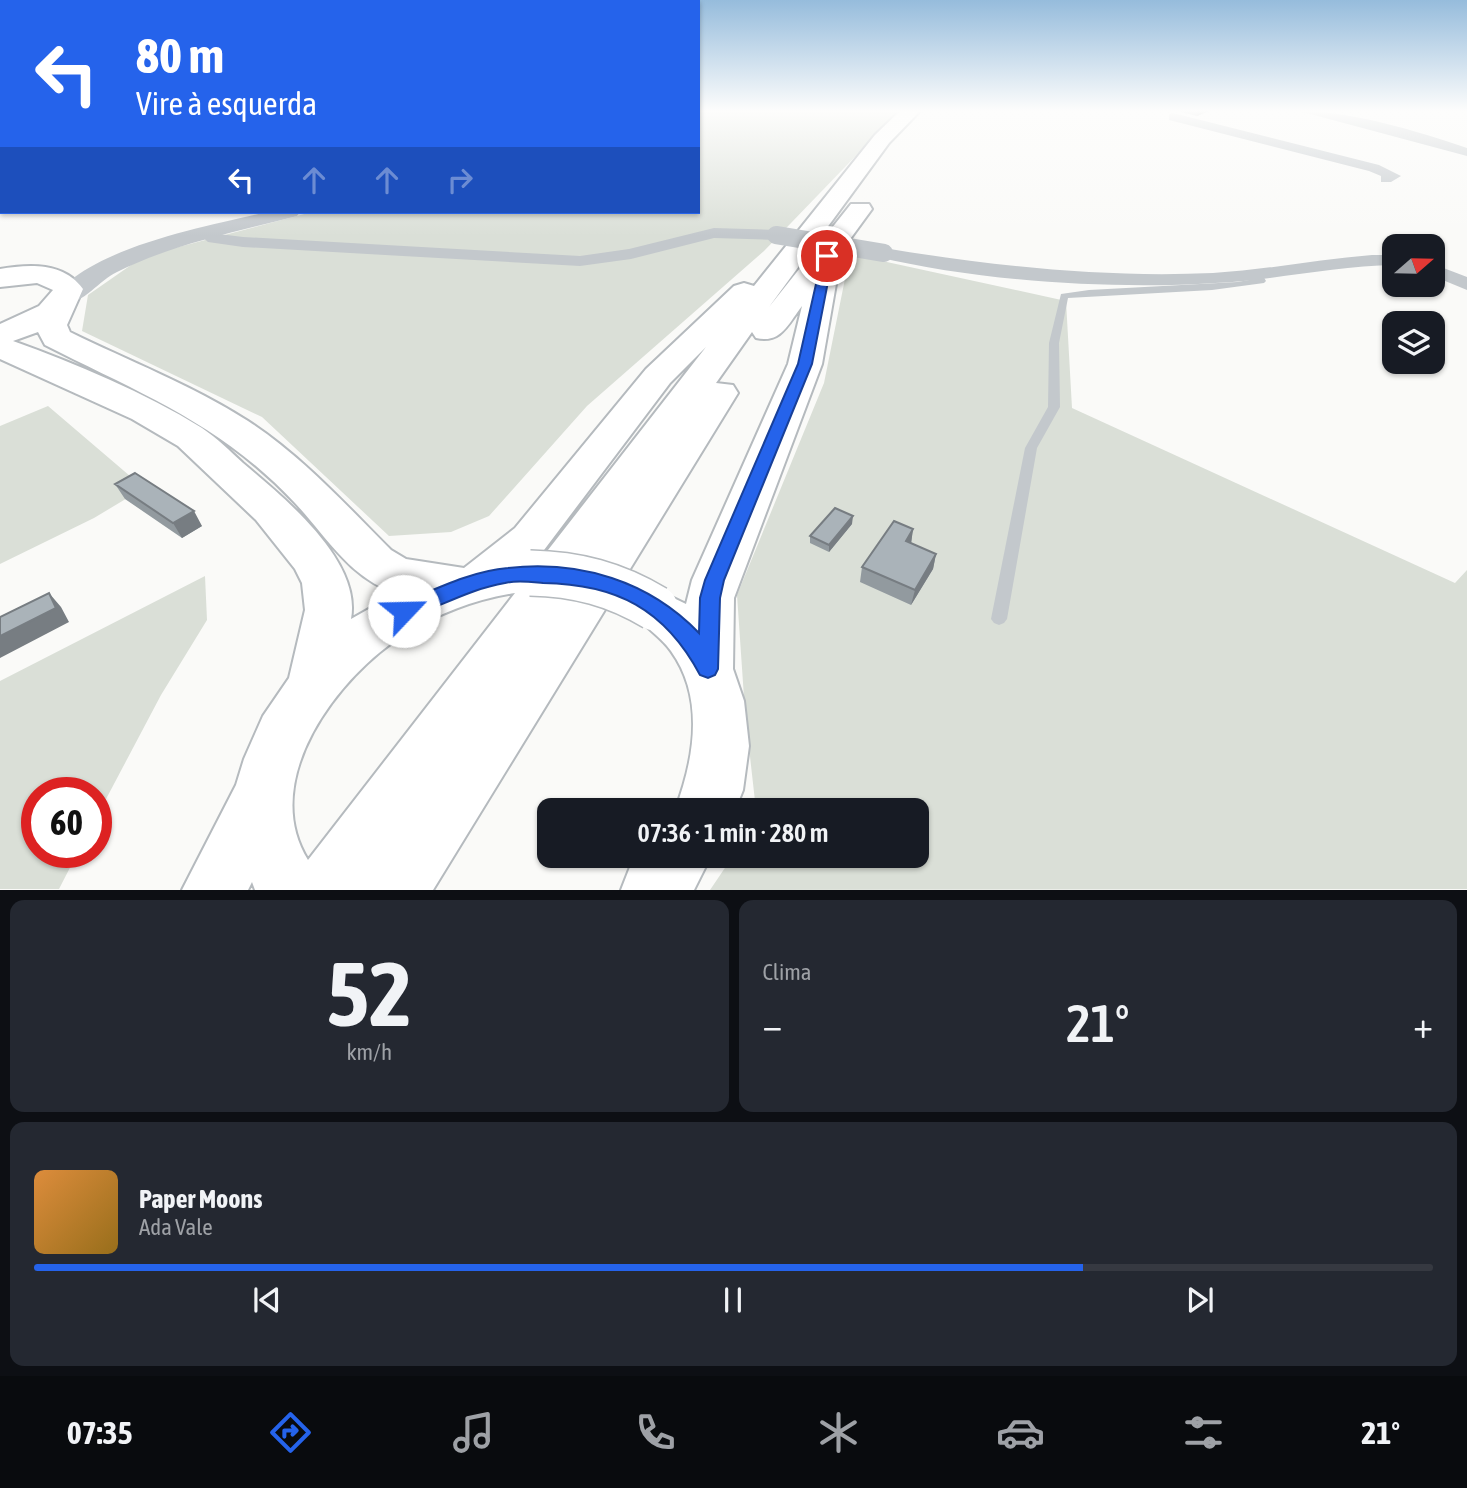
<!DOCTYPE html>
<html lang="pt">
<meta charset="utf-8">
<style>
:root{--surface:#171b24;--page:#242831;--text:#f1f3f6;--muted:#9ea1a6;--line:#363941;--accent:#2563eb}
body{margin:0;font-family:"Asap Condensed",sans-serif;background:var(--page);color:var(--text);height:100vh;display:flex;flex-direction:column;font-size:26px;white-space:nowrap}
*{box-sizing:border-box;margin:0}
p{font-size:23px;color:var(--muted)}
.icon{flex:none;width:38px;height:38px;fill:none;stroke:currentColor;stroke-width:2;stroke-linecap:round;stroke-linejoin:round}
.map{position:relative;height:890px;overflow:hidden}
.drawer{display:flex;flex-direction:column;gap:10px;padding:10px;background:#0d0f14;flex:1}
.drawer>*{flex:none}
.guide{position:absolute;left:0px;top:0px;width:700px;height:214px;box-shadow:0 2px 5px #0004;background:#2563eb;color:#fff;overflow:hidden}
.needle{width:46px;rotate:70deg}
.buttons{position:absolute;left:1382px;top:234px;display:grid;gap:14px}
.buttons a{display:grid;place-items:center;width:63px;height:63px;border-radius:14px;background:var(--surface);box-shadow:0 2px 5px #0004;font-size:35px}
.speed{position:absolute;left:21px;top:777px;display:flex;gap:14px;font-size:35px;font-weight:700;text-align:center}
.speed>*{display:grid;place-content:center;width:91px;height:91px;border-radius:50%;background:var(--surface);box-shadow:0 2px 5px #0004;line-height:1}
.speed .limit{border:10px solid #d22;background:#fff;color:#111}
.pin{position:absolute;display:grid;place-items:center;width:60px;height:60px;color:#fff;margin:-30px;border:4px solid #fff;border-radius:50%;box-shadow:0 2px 7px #0007}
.me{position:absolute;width:77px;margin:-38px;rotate:66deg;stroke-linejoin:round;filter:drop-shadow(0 0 5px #0008)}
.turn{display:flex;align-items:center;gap:24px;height:147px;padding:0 21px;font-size:32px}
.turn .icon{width:91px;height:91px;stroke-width:2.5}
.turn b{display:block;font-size:49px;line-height:60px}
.lanes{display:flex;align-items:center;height:66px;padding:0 21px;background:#0003;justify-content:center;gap:35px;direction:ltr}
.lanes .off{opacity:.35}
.big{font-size:52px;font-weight:600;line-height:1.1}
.drawer .widget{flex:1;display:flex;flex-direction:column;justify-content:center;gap:10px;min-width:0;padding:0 24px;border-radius:14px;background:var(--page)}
.drawer .dial{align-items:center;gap:0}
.dial b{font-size:91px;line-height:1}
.song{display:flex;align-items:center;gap:21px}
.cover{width:84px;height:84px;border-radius:10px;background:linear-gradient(135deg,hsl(30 70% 55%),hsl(40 70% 35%))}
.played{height:7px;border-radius:4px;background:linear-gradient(90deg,var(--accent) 75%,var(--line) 75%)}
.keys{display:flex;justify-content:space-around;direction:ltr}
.heat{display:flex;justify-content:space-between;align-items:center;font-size:38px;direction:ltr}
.drawer .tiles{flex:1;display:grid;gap:10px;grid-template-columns:1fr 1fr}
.widget:last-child{grid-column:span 2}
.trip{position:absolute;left:537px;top:798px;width:392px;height:70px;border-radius:14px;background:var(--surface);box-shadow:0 2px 5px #0004;font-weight:600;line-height:70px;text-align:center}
.menu{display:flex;height:112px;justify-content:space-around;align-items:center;background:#090b0e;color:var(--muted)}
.menu .icon{width:49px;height:49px}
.menu .current{color:var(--accent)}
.menu b{font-size:32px;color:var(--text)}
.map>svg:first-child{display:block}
</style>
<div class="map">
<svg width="1467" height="890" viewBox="0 0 1467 890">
<rect width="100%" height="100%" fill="#fafaf8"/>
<path fill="#dadfd7" d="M698,111H899L764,251L587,406L489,516L451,532L389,536L262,417L82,331L88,295L144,256L312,212H698Z
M850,254L1066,301L1072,408L1455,583L1467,570V889L710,890L733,856H917V810H756L745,712L737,595L824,383Z
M48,406L144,488L94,518L0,564V426Z
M205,576L207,620L161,695L96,818V793H37V852H78L59,889H0V681Z"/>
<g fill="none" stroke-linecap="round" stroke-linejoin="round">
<g stroke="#b5babe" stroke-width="4">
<path id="primary" d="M900,111H920L889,143L769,307L851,204H869L872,209L837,257L840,261L822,364L734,598L733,669L744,701L749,746L743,790L735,810H675C694,760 705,698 671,651C659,634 641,626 631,608L638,595L655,589L686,604L692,580L788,364L802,306C788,324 781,344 756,338L752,332L716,383L733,385L738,393L433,890H255L252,882L248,890H182L236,785L244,759L263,716L289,678L305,610L302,583L295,569L256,520L178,446L132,419L0,359V324L39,306L53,290L37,283L0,287V269C29,264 64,262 83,289L67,325L70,332C129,361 192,385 248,421C302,456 346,505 391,550L406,559L464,568L515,528L646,369L734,286L744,283L754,286L875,135ZM38,332L45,345C139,393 220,423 295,503C325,535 352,581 397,593L351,619C362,560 283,497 243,463C230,451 217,438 202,428C144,392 77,364 13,341ZM706,347L541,559L538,558L670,383ZM515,593L308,860C258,780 339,675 405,634C440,613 475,599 515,593Z
M640,856H711L694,890H621L630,867Z"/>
</g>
<path fill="#c3c8cc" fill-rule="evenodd" d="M1257,270L1260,271L1266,281L1264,283L1212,290L1068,298L1059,343L1060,407L1037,448L1007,619L1004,623L999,625L994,623L991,619L1025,448L1048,407L1049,343L1061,294L1089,290L1237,282L1255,279L1252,273Z"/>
<path fill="#c3c8cc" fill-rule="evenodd" d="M1299,111C1352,111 1417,131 1467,148V156Z
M1173,113L1379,165L1401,176L1391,182H1381V176L1369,171L1169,120V114Z
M206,228L219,234L243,237L580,256L629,249L714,228L776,230L784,235L776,240L714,238L631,259L580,266L243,247L208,242L198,233Z
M884,248C993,266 1103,278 1213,273C1266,270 1319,259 1372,255H1395V265C1334,266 1276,280 1215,283C1113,290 978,281 878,257L875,253Z
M1433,264L1467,277V290L1433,276Z"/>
<path fill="#c3c8cc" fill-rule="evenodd" d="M267,212H300L297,216C236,232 173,244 117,272C97,281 81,309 57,303L54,298C89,247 209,226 267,212Z"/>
<use href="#primary" fill="#fff" fill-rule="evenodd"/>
<g stroke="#b5babe" stroke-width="48" stroke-linecap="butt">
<path id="primary-bridge" d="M530,573C577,574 615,584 655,608"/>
</g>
<path stroke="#c3c8cc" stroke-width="18" d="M776,235L884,253"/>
<use href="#primary-bridge" stroke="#fff" stroke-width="45"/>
</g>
<path fill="#929a9f" d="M1177,111H1209L1197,116Z
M115,484L202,526L182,538L125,499Z
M852,524L829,552L810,543V536Z
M913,529L911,543L936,554L933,569L911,605L860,582L862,567Z"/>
<path fill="#777d82" d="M1198,111H1209L1197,116Z
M194,511L202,526L182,538L173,523Z
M853,516L852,524L829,552V545Z
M913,529L911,544L906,541Z
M936,554L933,569L911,605L915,590Z
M49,593L61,607L69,622L0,658V636Z"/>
<path fill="#aab3b9" stroke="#777d82" stroke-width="2" d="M135,473L194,511L173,523L115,484Z
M835,508L853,516L829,545L810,536Z
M894,521L913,529L906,541L936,554L915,590L862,567Z
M49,593L56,608L0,636V617Z"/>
<linearGradient id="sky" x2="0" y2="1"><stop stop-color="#96bcdc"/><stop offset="0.47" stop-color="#fdfdfc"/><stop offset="1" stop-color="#fdfdfc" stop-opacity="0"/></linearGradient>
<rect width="1467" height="236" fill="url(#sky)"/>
<path fill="#2563eb" stroke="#184099" stroke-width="2" d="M823,253L833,256L812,364L724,580L720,598L718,669L715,675L708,678L700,675C665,609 616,584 543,583C531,582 517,580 505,583C469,589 438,608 404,619L397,616L394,611L397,605C432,591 470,571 508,568C580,560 649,581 699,633L700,598L705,580L798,364Z"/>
</svg>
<div class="buttons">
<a><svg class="needle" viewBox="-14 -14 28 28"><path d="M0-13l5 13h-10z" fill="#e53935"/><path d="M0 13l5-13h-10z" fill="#9ea1a6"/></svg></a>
<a><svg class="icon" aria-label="layers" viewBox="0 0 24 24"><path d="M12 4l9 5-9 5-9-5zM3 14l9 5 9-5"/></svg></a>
</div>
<div class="speed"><div class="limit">60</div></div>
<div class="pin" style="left:827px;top:256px;background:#d93025"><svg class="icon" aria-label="arrive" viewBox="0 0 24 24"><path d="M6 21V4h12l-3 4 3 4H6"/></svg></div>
<svg class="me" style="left:404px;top:611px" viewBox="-20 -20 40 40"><circle r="19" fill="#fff"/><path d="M0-13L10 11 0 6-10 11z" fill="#2563eb"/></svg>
<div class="trip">07:36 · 1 min · 280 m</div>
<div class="guide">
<div class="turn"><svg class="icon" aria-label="left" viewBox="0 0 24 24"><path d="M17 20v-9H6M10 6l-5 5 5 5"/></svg><div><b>80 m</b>Vire à esquerda</div></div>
<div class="lanes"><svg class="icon" aria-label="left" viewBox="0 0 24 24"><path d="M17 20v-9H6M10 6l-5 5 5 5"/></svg><svg class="icon off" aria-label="ahead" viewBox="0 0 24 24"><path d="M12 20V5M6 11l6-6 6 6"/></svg><svg class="icon off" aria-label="ahead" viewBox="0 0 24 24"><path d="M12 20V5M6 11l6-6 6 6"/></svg><svg class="icon off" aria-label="right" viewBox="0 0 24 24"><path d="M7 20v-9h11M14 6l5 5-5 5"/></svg></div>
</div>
</div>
<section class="drawer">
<div class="tiles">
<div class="widget dial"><b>52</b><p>km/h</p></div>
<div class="widget"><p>Clima</p>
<div class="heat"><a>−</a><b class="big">21°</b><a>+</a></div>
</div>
<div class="widget">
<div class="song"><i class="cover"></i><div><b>Paper Moons</b><p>Ada Vale</p></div></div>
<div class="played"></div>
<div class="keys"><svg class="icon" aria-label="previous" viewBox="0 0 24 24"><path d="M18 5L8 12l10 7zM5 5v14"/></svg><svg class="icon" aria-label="pause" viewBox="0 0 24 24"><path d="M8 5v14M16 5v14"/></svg><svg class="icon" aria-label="next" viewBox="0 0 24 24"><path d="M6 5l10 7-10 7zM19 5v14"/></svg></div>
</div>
</div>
</section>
<nav class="menu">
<b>07:35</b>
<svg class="icon current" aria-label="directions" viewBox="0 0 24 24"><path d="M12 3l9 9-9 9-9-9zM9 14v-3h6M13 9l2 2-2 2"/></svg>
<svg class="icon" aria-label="music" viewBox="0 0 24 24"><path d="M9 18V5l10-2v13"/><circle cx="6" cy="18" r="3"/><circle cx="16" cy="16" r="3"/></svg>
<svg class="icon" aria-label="phone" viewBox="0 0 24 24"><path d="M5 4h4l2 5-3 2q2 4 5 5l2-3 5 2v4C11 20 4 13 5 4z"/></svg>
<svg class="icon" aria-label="climate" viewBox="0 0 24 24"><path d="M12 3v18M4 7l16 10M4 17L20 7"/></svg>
<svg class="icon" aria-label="car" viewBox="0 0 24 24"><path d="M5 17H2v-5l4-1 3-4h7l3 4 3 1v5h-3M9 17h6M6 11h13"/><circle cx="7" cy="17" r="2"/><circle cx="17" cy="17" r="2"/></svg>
<svg class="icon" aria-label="filters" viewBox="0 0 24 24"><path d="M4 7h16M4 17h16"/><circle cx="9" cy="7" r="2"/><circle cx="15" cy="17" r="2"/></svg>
<b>21°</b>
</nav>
